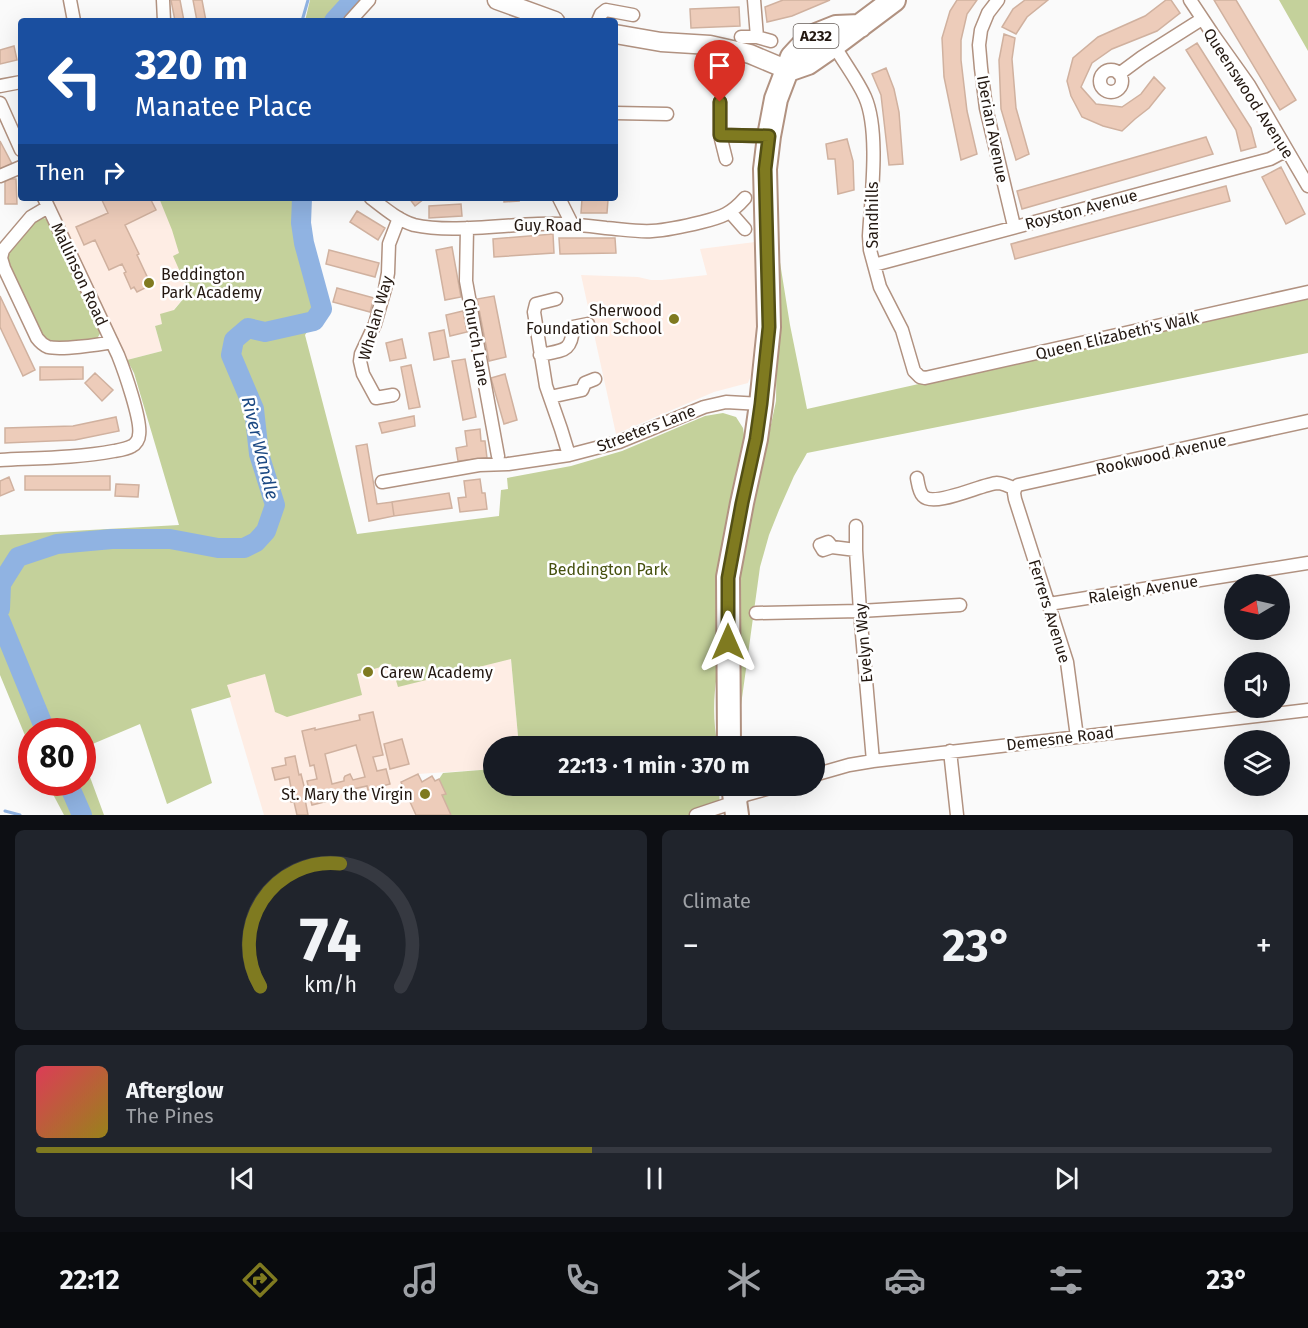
<!DOCTYPE html>
<meta charset="utf-8">
<style>
:root{--surface:#171b24;--page:#20242c;--text:#f1f3f6;--muted:#9ea1a6;--line:#363941;--accent:#7f7a20}
body{margin:0;font-family:"Fira Sans",sans-serif;background:var(--page);color:var(--text);height:100vh;display:flex;flex-direction:column;font-size:22px;white-space:nowrap}
*{box-sizing:border-box;margin:0}
p{font-size:20px;color:var(--muted)}
.icon{flex:none;width:33px;height:33px;fill:none;stroke:currentColor;stroke-width:2;stroke-linecap:round;stroke-linejoin:round}
.map{position:relative;height:815px;overflow:hidden}
.sheet{display:flex;flex-direction:column;gap:15px;padding:15px;background:#0d0f14;flex:1}
.sheet>*{flex:none}
.top-card{position:absolute;left:18px;top:18px;width:600px;height:183px;border-radius:6px;box-shadow:0 6px 24px #0002;background:#1a4fa0;color:#fff;overflow:hidden}
.needle{width:39px;rotate:261deg}
.tools{position:absolute;left:1224px;top:574px;display:grid;gap:12px}
.tools a{display:grid;place-items:center;width:66px;height:66px;border-radius:50%;background:var(--surface);box-shadow:0 6px 24px #0002;font-size:30px}
.speed{position:absolute;left:18px;top:718px;display:flex;gap:12px;font-size:30px;font-weight:700;text-align:center}
.speed>*{display:grid;place-content:center;width:78px;height:78px;border-radius:50%;background:var(--surface);box-shadow:0 6px 24px #0002;line-height:1}
.speed .limit{border:9px solid #d22;background:#fff;color:#111}
.pin{position:absolute;display:grid;place-items:center;width:51px;height:51px;color:#fff;margin:-62px -26px;border-radius:50% 50% 50% 0;rotate:-45deg;box-shadow:0 0 6px #0007}
.pin .icon{rotate:45deg}
.me{position:absolute;width:66px;margin:-33px;rotate:0deg;stroke-linejoin:round;filter:drop-shadow(0 0 4px #0008)}
.turn{display:flex;align-items:center;gap:21px;height:126px;padding:0 18px;font-size:27px}
.turn .icon{width:78px;height:78px;stroke-width:2.5}
.turn b{display:block;font-size:42px;line-height:51px}
.then{display:flex;align-items:center;height:57px;padding:0 18px;background:#0003;gap:12px;font-size:22px}
.big{font-size:45px;font-weight:700;line-height:1.1}
.sheet .card{flex:1;display:flex;flex-direction:column;justify-content:center;gap:9px;min-width:0;padding:0 21px;border-radius:9px;background:var(--page)}
.sheet .dial{align-items:center;gap:0}
.dial svg{height:156px;overflow:visible;fill:none;stroke:var(--line);stroke-width:7;stroke-linecap:round;text-anchor:middle}
.dial text{fill:var(--text);stroke:none}
.song{display:flex;align-items:center;gap:18px}
.cover{width:72px;height:72px;border-radius:9px;background:linear-gradient(135deg,hsl(350 70% 55%),hsl(50 70% 35%))}
.played{height:6px;border-radius:3px;background:linear-gradient(90deg,var(--accent) 45%,var(--line) 45%)}
.keys{display:flex;justify-content:space-around;direction:ltr}
.heat{display:flex;justify-content:space-between;align-items:center;font-size:33px;direction:ltr}
.sheet .tiles{flex:1;display:grid;gap:15px;grid-template-columns:1fr 1fr}
.card:last-child{grid-column:span 2}
.trip{position:absolute;left:483px;top:736px;width:342px;height:60px;border-radius:30px;background:var(--surface);box-shadow:0 6px 24px #0002;font-weight:700;line-height:60px;text-align:center}
.tabs{display:flex;height:96px;justify-content:space-around;align-items:center;background:#090b0e;color:var(--muted)}
.tabs .icon{width:42px;height:42px}
.tabs .current{color:var(--accent)}
.tabs b{font-size:27px;color:var(--text)}
.map>svg:first-child{display:block}
</style>
<div class="map">
<svg width="1308" height="815" viewBox="0 0 1308 815">
<rect width="100%" height="100%" fill="#fafafa"/>
<path fill="#feede4" d="M52,198H191L214,278L186,295L162,324L155,326L162,351L127,360Z
M755,242L758,358L748,383L714,392L616,434L581,275L638,277L651,280H662L707,275L700,249Z
M192,571L511,659L519,747H494L493,769L418,774L401,781L416,815H264Z"/>
<path fill="#c4d19b" d="M310,0H347L330,21H305Z
M1279,0H1308V51Z
M159,198H302L301,223L304,243L322,309L305,335L357,534L499,516L501,490L508,489L507,478L571,466L622,451L705,416L723,413L736,417L743,428L745,441L716,576L717,675C713,699 713,723 718,747H519L511,659L398,687L391,664L357,674L362,695L287,717L275,712L265,674L227,685L231,697L191,709L212,783L167,804L140,724L83,748L82,732H32L31,750L0,675V535L179,525L134,373L127,360L162,351L155,326L162,324L160,314L174,310L189,292L173,256L179,253L172,230Z
M41,217L49,220L101,332L98,337L94,341L53,343L43,339L4,256L34,220Z
M778,250L790,325L807,409L1308,297V353L807,453L794,476L779,510L769,535L760,567L738,727V580L776,401Z
M83,758L104,815H64L47,783H82Z
M493,769L494,786H719L720,815H451L442,795L445,794L439,779L443,773Z"/>
<g fill="none" stroke-linecap="round" stroke-linejoin="round">
<path stroke="#90b3e2" stroke-width="3" d="M302,21L308,0
M5,811L20,815"/>
<path stroke="#90b3e2" stroke-width="20" d="M334,21L353,0
M0,609L1,584L18,557L57,544L112,539H170L218,548H244L256,542L266,531L275,505L259,454L254,409L231,355L234,340L248,328L265,332L314,321L322,309L304,243L301,223L302,198
M0,620L46,732
M68,783L82,815"/>
</g>
<path fill="#edccba" stroke="#d0b19f" stroke-width="1.5" fill-rule="evenodd" d="M171,0H180L184,21H175Z
M193,0H202L206,21H197Z
M783,0H830L792,16L767,22L765,7Z
M957,0H977L967,14L961,40V60L967,111L977,154L961,160L944,77L942,38L950,11Z
M1025,0H1048L1027,17L1016,34L1002,27L1013,9Z
M1166,0H1171L1180,13L1157,31L1112,49L1092,63L1081,87L1096,104L1122,107L1141,94L1154,77L1165,88L1149,108L1135,119L1122,131L1103,126L1082,117L1071,96L1067,81L1073,58L1098,37L1145,16Z
M1214,0H1236L1296,100L1280,110Z
M739,7L740,26L691,28L690,9Z
M1004,34L1015,38L1012,59L1016,108L1029,154L1016,160L1001,109L999,60Z
M1197,43L1251,128L1256,147L1241,151L1236,130L1186,50Z
M14,46L17,60L0,64V50Z
M886,68L894,89L899,112L903,164L889,165L881,95L872,74Z
M1206,137L1213,154L1022,209L1017,191Z
M847,139L853,161L854,190L838,194L835,159H828L826,144Z
M0,141L12,164L0,170Z
M1281,167L1305,214L1286,224L1262,177Z
M5,179H16L17,204H5Z
M1226,186L1230,201L1015,259L1011,244Z
M101,198H150L156,210L125,225L139,254L137,255L151,285L137,292L134,287L131,289L124,273L126,272L122,264L109,270L95,240L84,245L76,227L108,213Z
M409,198H423L424,199L415,206Z
M504,198H518L519,201L504,202Z
M582,199L608,200L607,213H581Z
M461,204L462,216L429,218V206Z
M357,211L385,228L378,240L350,222Z
M553,234L554,253L494,257L493,239Z
M559,238H615L616,253L560,254Z
M452,247L461,297L445,300L436,250Z
M329,250L379,263L375,277L326,264Z
M337,288L374,298L370,312L333,302Z
M0,296L35,370L23,376L0,327Z
M494,296L506,357L489,361L477,299Z
M463,311L467,332L450,336L446,315Z
M444,330L449,357L434,360L429,333Z
M402,339L406,358L390,361L386,343Z
M465,359L476,417L463,420L452,361Z
M411,365L420,407L409,409L401,367Z
M40,367H83V379L40,380Z
M95,373L113,390L102,401L85,383Z
M505,374L517,420L504,424L491,378Z
M414,416L415,426L382,433L379,423Z
M116,417L119,431L75,440L5,443V428L73,426Z
M480,429L481,441H485L487,458L458,461L456,448L467,446L465,431Z
M367,444L377,504L392,502L394,516L369,521L356,446Z
M25,476H110V490H25Z
M9,477L14,490L0,496V481Z
M480,479L482,493H485L487,509L460,512L458,498L466,497L464,481Z
M116,484L139,485L138,497L115,496Z
M449,493L452,508L394,516L392,502Z
M373,712L383,755L373,757L377,771L386,769L390,784L368,790L367,786L334,793L336,799L312,805L310,798L305,799L308,815H297L294,802H291L289,794L292,793L289,777L275,780L272,768L286,765L285,758L295,756L299,775L301,774L305,790L309,789L307,781L317,779L314,765L310,766L302,731L315,728V730L360,720L359,715ZM356,745L365,777L353,780L350,774L345,776L344,778V781L332,784L325,754Z
M402,739L409,764L390,769L384,744Z
M418,774L422,782L432,776L435,781L439,779L446,794L442,795L451,815H416L401,782Z"/>
<g fill="none" stroke-linecap="round" stroke-linejoin="round">
<g stroke="#b19281" stroke-width="15">
<path id="street" d="M70,0L74,21
M163,0L164,21
M754,0L757,37
M998,0L988,13L981,30L979,45L981,68L986,108L1014,226
M1190,0L1212,33L1249,85L1308,186
M350,21L369,0
M598,21L601,14L606,10L633,15
M741,37H757L771,41
M834,45C844,63 857,79 865,97C880,131 871,199 869,236L870,250L880,287L902,330L914,371L920,377L925,378L1308,292
M1100 81a11 11 0 1 1 22 0a11 11 0 1 1-22 0Z
M1119,74L1142,57L1202,19
M0,86L21,82
M720,102V135L726,159
M0,103L21,150
M615,113L667,114
M720,135L769,136
M0,176L21,167
M371,198C384,208 398,220 414,225C449,233 501,225 538,224C561,223 583,225 606,228C621,229 637,232 652,231C669,230 686,226 702,222C722,217 731,214 745,198
M559,198L572,224
M48,207L31,217L3,250L1,258L4,268L37,338C40,342 43,345 48,347C61,350 98,345 112,342
M730,212L745,229
M467,228L466,281L498,456
M874,265L1255,163L1270,159L1287,150
M556,299L536,304L534,312L546,386L561,429L569,455
M540,355C562,350 572,353 573,327L588,324
M393,395L376,398L363,374L360,361L361,354L375,324L385,289L388,273L389,244L399,218
M550,397L582,390L585,383L595,379
M0,460C38,458 77,458 114,451C120,450 127,449 132,446C136,444 139,439 139,435C142,421 124,370 118,355L44,198
M917,478C918,483 919,492 923,496C934,508 982,484 997,483C1003,483 1009,486 1015,489
M382,482L479,465L508,464L569,455L619,442L704,407L726,402L761,404
M1015,489L1018,485L1308,421
M1015,489L1014,493L1015,499L1067,662L1077,737
M856,526V550L860,611L873,761
M832,547L823,550L820,545L828,542L832,547L856,550
M1049,604L1308,563
M756,613L860,611L960,605
M950,751L957,815
M814,775L849,765L873,761L1308,710
M696,815L735,802L745,795L777,786"/>
</g>
<g stroke="#b19281" stroke-width="21">
<path id="secondary" d="M497,0L555,21
M615,34L661,42L710,45L750,54L788,70"/>
</g>
<g stroke="#b19281" stroke-width="26">
<path id="highway" d="M788,70L808,63L834,45L894,0
M729,747L728,577L742,503L756,439L761,404L769,327L765,169L769,136L776,99L792,57L804,44L816,35L836,27L860,26
M733,786L737,815"/>
</g>
<use href="#street" stroke="#fff" stroke-width="12"/>
<use href="#secondary" stroke="#fff" stroke-width="18"/>
<use href="#highway" stroke="#fff" stroke-width="22"/>
</g>
<g fill="none" stroke-linecap="round" stroke-linejoin="round">
<g stroke="#534f15" stroke-width="15">
<path id="route" d="M720,102V135L769,136L765,169L769,327L761,404L756,439L742,503L728,578V642"/>
</g>
<use href="#route" stroke="#7f7a20" stroke-width="10"/>
</g>
<g fill="#7f7a20" stroke="#fff" stroke-width="2">
<circle cx="149" cy="283" r="6"/>
<circle cx="674" cy="319" r="6"/>
<circle cx="368" cy="672" r="6"/>
<circle cx="425" cy="794" r="6"/>
</g>
<g text-anchor="middle" stroke-width="5" stroke-linejoin="round" paint-order="stroke">
<rect fill="#fff" stroke="#655d58" stroke-width="1.5" x="793.5" y="24" width="45" height="24" rx="4.5"/>
<g font-size="15" font-weight="bold" fill="#231811">
<text x="816" y="41">A232</text>
</g>
<g font-size="16" fill="#231811" stroke="#fff">
<text transform="translate(1249 93) rotate(57)" y="6">Queenswood Avenue</text>
<text transform="translate(993 129) rotate(79)" y="6">Iberian Avenue</text>
<text transform="translate(1081 209) rotate(-15)" y="6">Royston Avenue</text>
<text transform="translate(872 215) rotate(-90)" y="6">Sandhills</text>
<text x="548" y="231">Guy Road</text>
<text transform="translate(80 274) rotate(65)" y="6">Mallinson Road</text>
<text transform="translate(375 318) rotate(-74)" y="6">Whelan Way</text>
<text transform="translate(1117 335) rotate(-13)" y="6">Queen Elizabeth's Walk</text>
<text transform="translate(477 342) rotate(80)" y="6">Church Lane</text>
<text transform="translate(646 428) rotate(-21)" y="6">Streeters Lane</text>
<text transform="translate(1161 454) rotate(-13)" y="6">Rookwood Avenue</text>
<text transform="translate(1143 589) rotate(-9)" y="6">Raleigh Avenue</text>
<text transform="translate(1050 611) rotate(73)" y="6">Ferrers Avenue</text>
<text transform="translate(863 643) rotate(-95)" y="6">Evelyn Way</text>
<text transform="translate(1060 738) rotate(-7)" y="6">Demesne Road</text>
</g>
<g font-size="16" fill="#231811" stroke="#fff" text-anchor="start">
<text x="161" y="280">Beddington<tspan x="161" dy="18">Park Academy</tspan></text>
<text x="662" y="316" text-anchor="end">Sherwood<tspan x="662" dy="18">Foundation School</tspan></text>
<text x="380" y="678">Carew Academy</text>
<text x="413" y="800" text-anchor="end">St. Mary the Virgin</text>
</g>
<g font-size="16" fill="#45500e" stroke="#fff">
<text x="608" y="575">Beddington Park</text>
</g>
<g font-size="18" font-style="italic" fill="#1c4983" stroke="#fff">
<text transform="translate(260 448) rotate(76)" y="6">River Wandle</text>
</g>
</g>
</svg>
<div class="tools">
<a><svg class="needle" viewBox="-14 -14 28 28"><path d="M0-13l5 13h-10z" fill="#e53935"/><path d="M0 13l5-13h-10z" fill="#9ea1a6"/></svg></a>
<a><svg class="icon" aria-label="sound" viewBox="0 0 24 24"><path d="M4 9h4l5-4v14l-5-4H4zM17 9q2 3 0 6"/></svg></a>
<a><svg class="icon" aria-label="layers" viewBox="0 0 24 24"><path d="M12 4l9 5-9 5-9-5zM3 14l9 5 9-5"/></svg></a>
</div>
<div class="speed"><div class="limit">80</div></div>
<div class="pin" style="left:720px;top:102px;background:#d93025"><svg class="icon" aria-label="arrive" viewBox="0 0 24 24"><path d="M6 21V4h12l-3 4 3 4H6"/></svg></div>
<svg class="me" style="left:728px;top:642px" viewBox="-20 -20 40 40"><path d="M0-17L14 15 0 8-14 15z" fill="#7f7a20" stroke="#fff" stroke-width="4"/></svg>
<div class="trip">22:13 · 1 min · 370 m</div>
<div class="top-card">
<div class="turn"><svg class="icon" aria-label="left" viewBox="0 0 24 24"><path d="M17 20v-9H6M10 6l-5 5 5 5"/></svg><div><b>320 m</b>Manatee Place</div></div>
<div class="then">Then<svg class="icon" aria-label="right" viewBox="0 0 24 24"><path d="M7 20v-9h11M14 6l5 5-5 5"/></svg></div>
</div>
</div>
<section class="sheet">
<div class="tiles">
<div class="card dial"><svg viewBox="0 0 100 80">
<path d="M14 69A42 42 0 1 1 86 69"/>
<path d="M14 69A42 42 0 0 1 55 6" stroke="#7f7a20"/>
<text x="50" y="56" font-size="32" font-weight="700">74</text>
<text x="50" y="72" font-size="11">km/h</text>
</svg></div>
<div class="card"><p>Climate</p>
<div class="heat"><a>−</a><b class="big">23°</b><a>+</a></div>
</div>
<div class="card">
<div class="song"><i class="cover"></i><div><b>Afterglow</b><p>The Pines</p></div></div>
<div class="played"></div>
<div class="keys"><svg class="icon" aria-label="previous" viewBox="0 0 24 24"><path d="M18 5L8 12l10 7zM5 5v14"/></svg><svg class="icon" aria-label="pause" viewBox="0 0 24 24"><path d="M8 5v14M16 5v14"/></svg><svg class="icon" aria-label="next" viewBox="0 0 24 24"><path d="M6 5l10 7-10 7zM19 5v14"/></svg></div>
</div>
</div>
</section>
<nav class="tabs">
<b>22:12</b>
<svg class="icon current" aria-label="directions" viewBox="0 0 24 24"><path d="M12 3l9 9-9 9-9-9zM9 14v-3h6M13 9l2 2-2 2"/></svg>
<svg class="icon" aria-label="music" viewBox="0 0 24 24"><path d="M9 18V5l10-2v13"/><circle cx="6" cy="18" r="3"/><circle cx="16" cy="16" r="3"/></svg>
<svg class="icon" aria-label="phone" viewBox="0 0 24 24"><path d="M5 4h4l2 5-3 2q2 4 5 5l2-3 5 2v4C11 20 4 13 5 4z"/></svg>
<svg class="icon" aria-label="climate" viewBox="0 0 24 24"><path d="M12 3v18M4 7l16 10M4 17L20 7"/></svg>
<svg class="icon" aria-label="car" viewBox="0 0 24 24"><path d="M5 17H2v-5l4-1 3-4h7l3 4 3 1v5h-3M9 17h6M6 11h13"/><circle cx="7" cy="17" r="2"/><circle cx="17" cy="17" r="2"/></svg>
<svg class="icon" aria-label="filters" viewBox="0 0 24 24"><path d="M4 7h16M4 17h16"/><circle cx="9" cy="7" r="2"/><circle cx="15" cy="17" r="2"/></svg>
<b>23°</b>
</nav>
